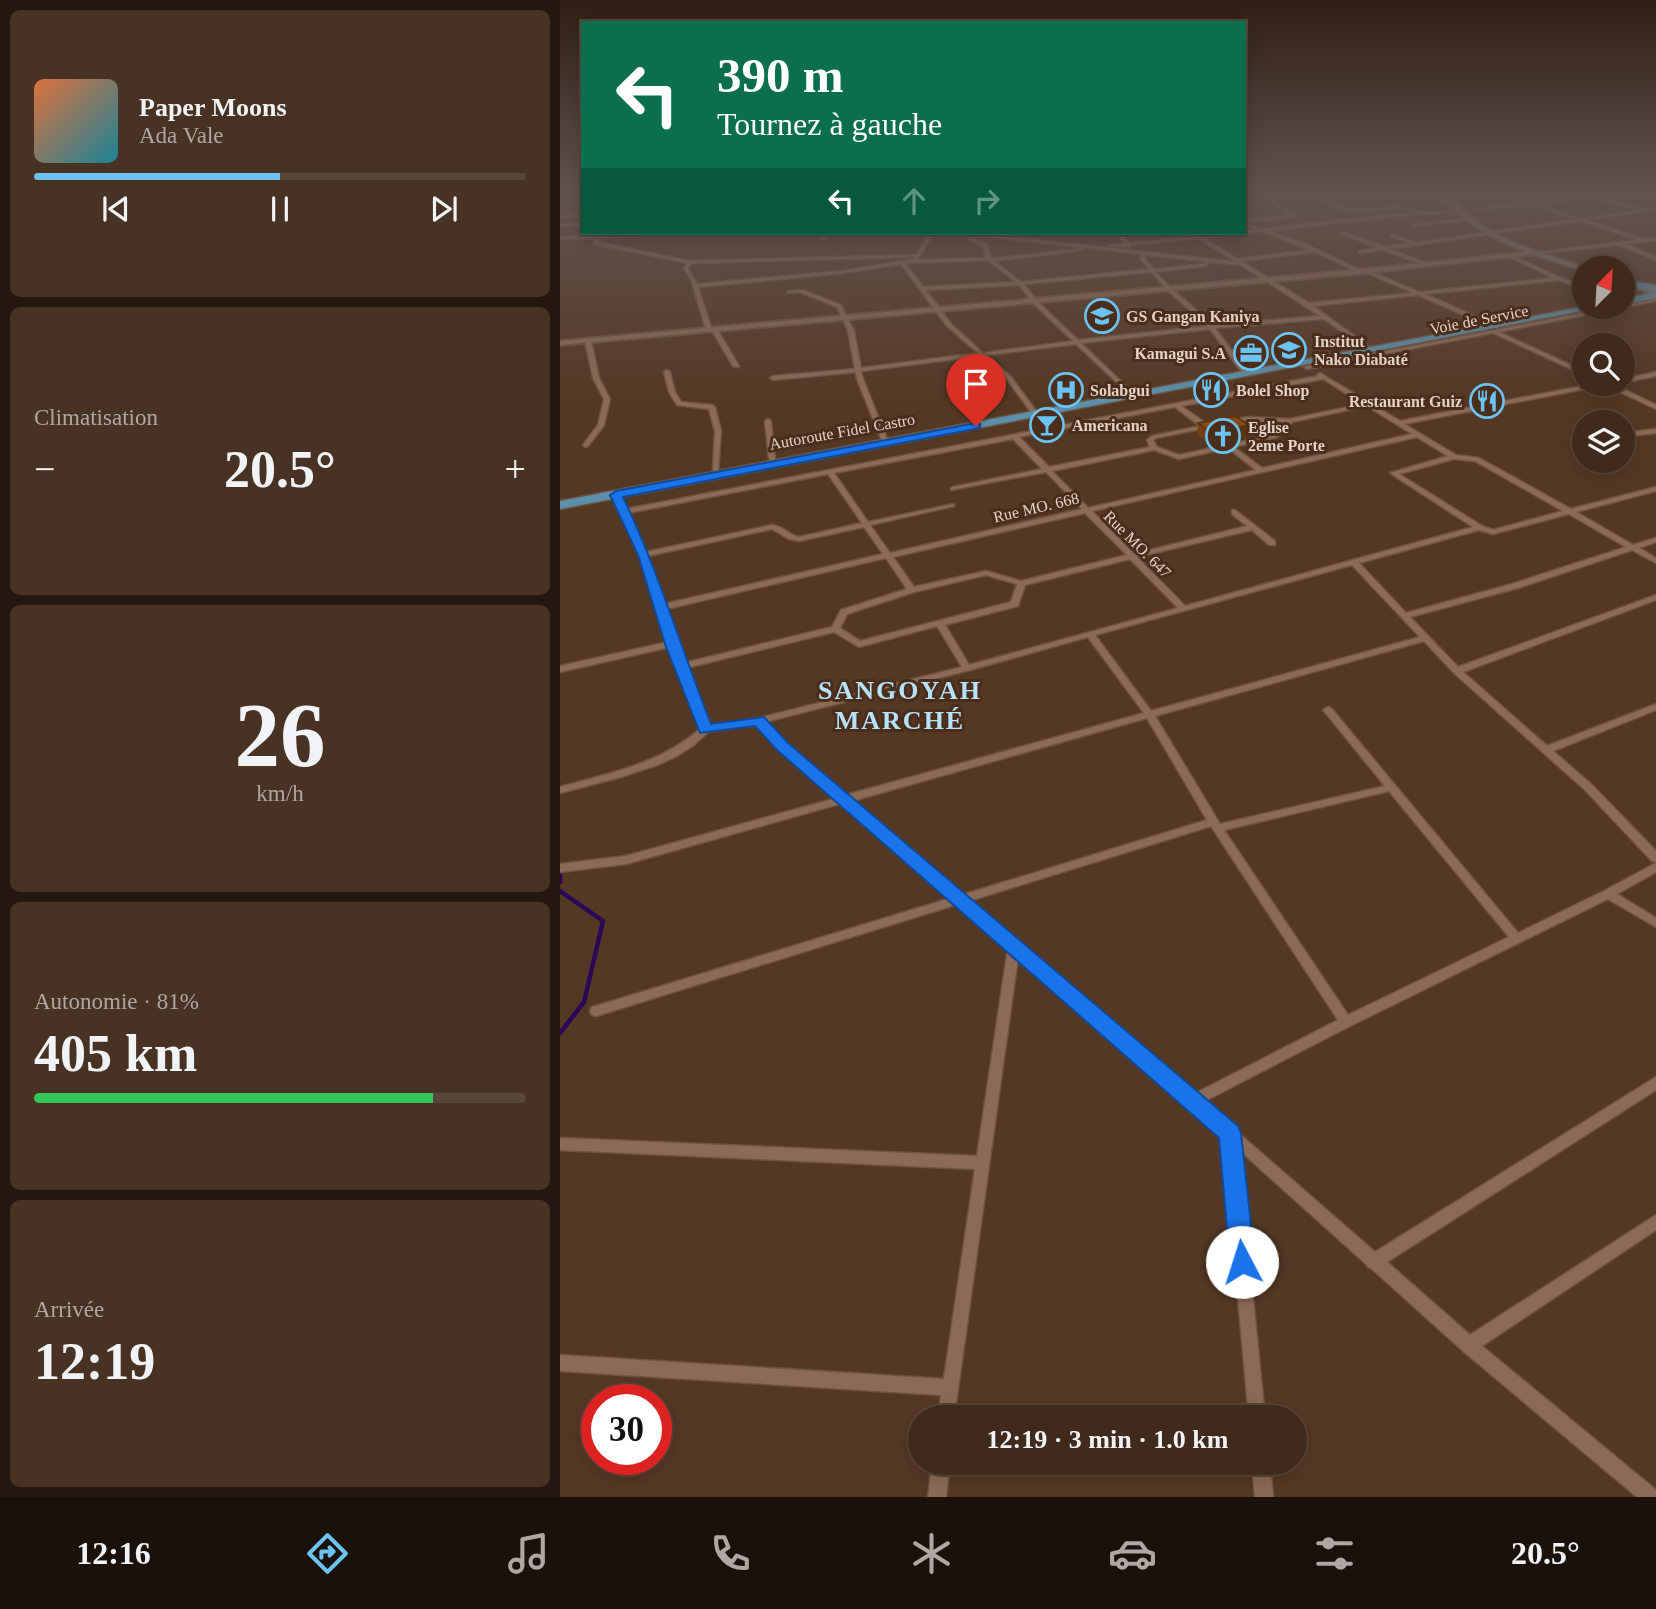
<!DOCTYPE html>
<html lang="fr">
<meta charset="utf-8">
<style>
:root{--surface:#402a1b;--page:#473224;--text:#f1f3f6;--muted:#aea7a3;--line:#59463a;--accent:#6bc3f2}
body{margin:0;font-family:"Times New Roman",serif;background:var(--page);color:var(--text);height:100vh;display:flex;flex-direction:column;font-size:26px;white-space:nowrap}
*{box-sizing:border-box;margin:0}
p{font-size:23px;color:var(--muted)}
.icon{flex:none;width:38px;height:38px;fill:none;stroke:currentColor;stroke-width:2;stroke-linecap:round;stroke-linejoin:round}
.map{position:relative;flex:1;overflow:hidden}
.panel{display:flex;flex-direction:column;gap:10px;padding:10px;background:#23170f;width:560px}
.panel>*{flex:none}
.top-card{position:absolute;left:21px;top:21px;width:665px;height:214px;border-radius:0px;box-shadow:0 4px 18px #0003,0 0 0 2px var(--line);background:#0b6e4f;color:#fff;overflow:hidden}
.needle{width:46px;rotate:24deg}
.controls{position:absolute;left:1012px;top:256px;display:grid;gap:14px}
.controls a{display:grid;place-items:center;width:63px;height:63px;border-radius:50%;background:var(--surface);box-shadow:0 4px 18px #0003,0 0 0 2px var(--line);font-size:35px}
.speed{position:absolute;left:21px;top:1384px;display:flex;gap:14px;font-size:35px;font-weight:700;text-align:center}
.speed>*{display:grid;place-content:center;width:91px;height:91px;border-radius:50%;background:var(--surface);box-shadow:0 4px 18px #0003,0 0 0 2px var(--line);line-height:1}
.speed .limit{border:10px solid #d22;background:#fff;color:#111}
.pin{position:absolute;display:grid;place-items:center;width:60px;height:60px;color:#fff;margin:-72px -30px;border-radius:50% 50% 50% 0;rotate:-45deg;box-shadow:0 0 7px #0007}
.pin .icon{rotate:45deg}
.me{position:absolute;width:77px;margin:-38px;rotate:355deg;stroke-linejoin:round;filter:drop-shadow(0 0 5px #0008)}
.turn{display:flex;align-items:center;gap:24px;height:147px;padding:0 21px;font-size:32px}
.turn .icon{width:91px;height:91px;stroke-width:2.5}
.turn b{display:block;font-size:49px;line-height:60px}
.lanes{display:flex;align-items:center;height:66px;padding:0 21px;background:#0003;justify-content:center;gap:35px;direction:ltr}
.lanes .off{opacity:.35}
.big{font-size:52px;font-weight:700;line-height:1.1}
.panel .tile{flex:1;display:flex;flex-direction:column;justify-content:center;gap:10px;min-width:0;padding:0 24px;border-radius:10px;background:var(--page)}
.panel .dial{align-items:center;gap:0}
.dial b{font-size:91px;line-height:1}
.song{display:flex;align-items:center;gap:21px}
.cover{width:84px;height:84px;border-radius:10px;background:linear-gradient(135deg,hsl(20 70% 55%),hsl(190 70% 35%))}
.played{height:7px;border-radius:4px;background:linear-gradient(90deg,var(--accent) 50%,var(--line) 50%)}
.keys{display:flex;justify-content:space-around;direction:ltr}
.heat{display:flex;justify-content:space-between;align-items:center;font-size:38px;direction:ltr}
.charge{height:10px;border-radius:5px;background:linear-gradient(90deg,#34c759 81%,var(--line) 0)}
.trip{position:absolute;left:348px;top:1405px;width:399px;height:70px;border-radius:35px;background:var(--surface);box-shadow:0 4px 18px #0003,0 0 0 2px var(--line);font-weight:700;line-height:70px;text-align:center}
.dock{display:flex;height:112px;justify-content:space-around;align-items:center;background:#1a110b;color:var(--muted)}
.dock .icon{width:49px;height:49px}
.dock .selected{color:var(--accent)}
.dock b{font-size:32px;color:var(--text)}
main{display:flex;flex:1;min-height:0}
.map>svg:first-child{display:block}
</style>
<main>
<section class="panel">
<div class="tile">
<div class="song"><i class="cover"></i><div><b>Paper Moons</b><p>Ada Vale</p></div></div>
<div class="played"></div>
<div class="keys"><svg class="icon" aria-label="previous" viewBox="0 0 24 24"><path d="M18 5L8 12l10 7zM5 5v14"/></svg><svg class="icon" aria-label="pause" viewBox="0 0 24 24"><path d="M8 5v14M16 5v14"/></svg><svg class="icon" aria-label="next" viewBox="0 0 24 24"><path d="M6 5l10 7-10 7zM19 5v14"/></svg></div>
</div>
<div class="tile"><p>Climatisation</p>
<div class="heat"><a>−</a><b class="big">20.5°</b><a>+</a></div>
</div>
<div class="tile dial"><b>26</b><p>km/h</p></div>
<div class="tile"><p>Autonomie · 81%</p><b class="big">405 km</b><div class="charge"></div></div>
<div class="tile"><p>Arrivée</p><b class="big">12:19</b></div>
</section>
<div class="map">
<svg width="1096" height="1497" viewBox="0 0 1096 1497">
<rect width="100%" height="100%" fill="#553824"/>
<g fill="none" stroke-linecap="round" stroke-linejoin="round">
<path stroke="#2a0759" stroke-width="4.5" d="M0,875V882
M0,891L43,921L24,1002L0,1033"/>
<g stroke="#6d5442" stroke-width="3">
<path id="minor" d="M703,192H707L711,199L737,215V217L684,222V220L732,215L709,201Z
M746,192H750L788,210L841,206L859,212L906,213L859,214L707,231L745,244L804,272L800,273L755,252L681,261L749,303L853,293L805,272L807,270L859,292L994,278L949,257L951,255L1001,278L1024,286V289L999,280L865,294L928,322V324L926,325L858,295L753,306L807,345L808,346L805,348L764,319L655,328L686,370L683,372L681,371L650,329L521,343L571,391L572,392L569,394L516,344L427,355L451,377L476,411L473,413L471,412L447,379L421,356L301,371L303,379L327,439L324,441L321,439L297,379L296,372L213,380L210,378L213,376L295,369L288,331L277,307L240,292L227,293L229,291L243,290L281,305L294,331L301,368L418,353L387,326L341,264L283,273L138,287L152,330L149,332L146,330L131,279L124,269L127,263L33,244L37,238L0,239V237L123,233L121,234L42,238L38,242L130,261L356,255L370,233H374L357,260L426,258L423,246L409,240L414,235L401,233H412L676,262L638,238L571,245L569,247L566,246L549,247L547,246L564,243L556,233H560L569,243L682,233L680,234L643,238L677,259L750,250L701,231L683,233H684V231L695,229L684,225V223L702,229L853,212L841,208L787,212ZM418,236L582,254L580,258L589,269L461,282L434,261L522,250L520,249L431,259L427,244L414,240ZM586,255L645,261L644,264L594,269L584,258ZM355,257L353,260L342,261L283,271L137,284L128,269L132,263ZM428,260L456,282L363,287L345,263ZM650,262L681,265L760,316L653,325L610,287L596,272L645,266ZM592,272L606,289L648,326L518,340L477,301L464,284ZM459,285L473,303L513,341L423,353L391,324L366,290Z
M841,192H849L823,196L821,195Z
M945,192H950L973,200V202L1087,192L1085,193L976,204L1021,219L1080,210L1039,200L1040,198L1081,208V210L1096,208V210L1027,220L1084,239L1096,238V240L1065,244L1096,257V260L1059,245L975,254L973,253L1077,240L1021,221L829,249L869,264L867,266L823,250L799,253V251L818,248L780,233L783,232L824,247L851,243L831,236L832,234L856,243L1016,219L975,206L976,204L902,211L900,210L971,202Z
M23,215V217L0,218V216Z
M910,218L911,220L853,226L851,225Z
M23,223V225L0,226V224Z
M266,233H270L264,239H260Z
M1096,299V301L939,332L1024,371V375L933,333L747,369L744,367Z
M154,327L157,329L179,366L178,367L173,366L151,329Z
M28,339L31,341L39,378L50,399L44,425L28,446L26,447L23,445L38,425L44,399L33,378L25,341Z
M107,370L110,372L115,392L121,402L152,405L155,407L161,431L158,471L153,470L155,431L149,409L117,405L109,392L104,372Z
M1096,372V376L1062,383V379Z
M760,373L840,421L1038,383H1051L1096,405V409L1045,385L844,424L896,455L919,458L1011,509L1096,487V491L1016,512L1073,545L1096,538V542L1079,548L1096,558V563L1072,550L958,588L850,617L898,667L1096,595V600L903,672L987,746L1096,704V710L993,751L1032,785L1096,851V862L1092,861L1024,789L894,673L864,641L595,716L660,824L825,786L765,712L763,710L768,707L771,708L958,933L1044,891L1096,863V872L1057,894L1096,918V927L1048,899L790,1026L643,1102L815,1252L1096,1077V1090L827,1262L910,1335L1096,1215V1230L922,1346L1096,1490V1497H1077L903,1351L812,1269L808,1267L806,1264L678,1149L705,1418H689L663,1136L458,957L394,1418H378L381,1395L0,1371V1355L384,1379L415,1169L0,1150V1138L417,1156L448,948L398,904L36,1016L32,1015L30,1011L32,1007L36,1006L391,898L283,803L66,864L0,872V864L66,856L277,798L220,748L197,724L148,732L134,745L117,756L100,764L61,777L0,793V787C50,773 100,764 140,729L110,647L0,672V666L108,642L80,555L53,494L54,493H58L66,509L758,376L757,375ZM763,379L803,404L730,419L688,417L668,421L667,422L670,424L688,421L725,423L713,435L619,455L597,447L593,440L596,438L650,427V425L647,424L621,406ZM807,406L852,434L702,468L674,447L717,437L732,422ZM615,407L640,426L592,436L587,440L590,447L489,467L459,437ZM857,437L888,456L830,473L913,527L625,606L577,557L692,530L709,545H715V541L675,510H672V514L687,526L574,554L532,511ZM453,439L482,469L393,487L391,488V490L486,472L522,509L330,553L310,525L394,506V504L308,522L274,473ZM668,448L696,470L528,508L492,471L594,450L619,459ZM894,459L915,461L1003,511L933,530L922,526L839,474ZM268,474L302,523L239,537C229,535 223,526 212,525L86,552L68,513ZM525,513L567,555L461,581L426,571L354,587L333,557ZM1009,514L1066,547L952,584L846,613L799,563L919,530L933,534ZM304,527L323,554L104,604L88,556L212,529L229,539L239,541ZM326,558L347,589L281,610L272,627L124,663L106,609ZM570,559L618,608L409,665L385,625L458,606L465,585ZM792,565L860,637L591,711L535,635ZM426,575L457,584L451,602L300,641L280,628L287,614L354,592ZM377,626L402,667L199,718L148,727L126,668L274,632L299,647ZM528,637L584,713L286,795L226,744L205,722L410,670ZM587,718L647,820L402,895L292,801ZM829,791L949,937L788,1015L664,830ZM651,826L778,1020L634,1094L409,901Z
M208,419L211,421L215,459L212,461L209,459L205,421Z
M1096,429V433L1062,437V433Z
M1024,437V441L1014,442L1011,440Z
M372,1463H390L386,1497H368Z
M692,1463H710L713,1497H695Z"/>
</g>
<g stroke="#6d5442" stroke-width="4">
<path id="tertiary" d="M975,251L977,254L807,273L0,345V341L807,269Z"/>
</g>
<g stroke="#6d5442" stroke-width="4">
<path id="secondary" d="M871,192C892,191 909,217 925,227C956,247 992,256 1026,268L1022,270C987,259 950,249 919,229C902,218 888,203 871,192Z
M1062,280L1096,291V295L1062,284Z"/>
</g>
<g stroke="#6d5442" stroke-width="3">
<path id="trunk" d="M1069,281L1096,285V291L1066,286Z
M1096,292V298L1062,305V299Z
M1027,306H1047L0,509V501Z"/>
</g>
<use href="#minor" fill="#8c6b56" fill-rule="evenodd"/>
<use href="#tertiary" fill="#8c6b56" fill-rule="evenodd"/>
<use href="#secondary" fill="#797976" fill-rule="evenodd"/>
<use href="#trunk" fill="#5a90ac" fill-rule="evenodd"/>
<path stroke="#a79081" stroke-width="2" stroke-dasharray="6 3.5" stroke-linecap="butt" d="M0,198L23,196"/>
</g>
<path fill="#754016" d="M638,423L689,425L688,437L651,445L637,434Z"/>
<path fill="#5f3412" d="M689,425L688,437L651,445V433Z"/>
<path fill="#884a1a" stroke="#5f3412" stroke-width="2" d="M675,416L689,425L651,433L638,423Z"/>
<linearGradient id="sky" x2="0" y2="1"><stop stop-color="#2f1f14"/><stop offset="0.48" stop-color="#625350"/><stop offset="1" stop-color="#625350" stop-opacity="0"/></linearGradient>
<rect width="1096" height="401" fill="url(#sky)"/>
<path fill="#1a73e8" stroke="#114b97" stroke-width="2" d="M416,423L420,424V428L63,497C98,570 121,648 151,724L204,717L228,743L678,1126L681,1133L695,1262L691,1271L682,1275L673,1271L670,1262L659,1138L217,750L195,726L140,733L105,644L78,555L50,495L56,491Z"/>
<defs>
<g id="school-ring" transform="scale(1.75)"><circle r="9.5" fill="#4a2d1a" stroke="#6bc3f2" stroke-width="1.5"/><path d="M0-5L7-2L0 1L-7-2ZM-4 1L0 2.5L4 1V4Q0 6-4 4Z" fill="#6bc3f2"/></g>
<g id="university-ring" transform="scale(1.75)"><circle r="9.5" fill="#4a2d1a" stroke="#6bc3f2" stroke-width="1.5"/><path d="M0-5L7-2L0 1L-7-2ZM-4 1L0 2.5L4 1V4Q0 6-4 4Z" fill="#6bc3f2"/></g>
<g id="office-ring" transform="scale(1.75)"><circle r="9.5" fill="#4a2d1a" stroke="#6bc3f2" stroke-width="1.5"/><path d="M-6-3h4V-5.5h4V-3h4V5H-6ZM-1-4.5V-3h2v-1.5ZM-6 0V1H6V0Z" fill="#6bc3f2"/></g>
<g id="hospital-ring" transform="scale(1.75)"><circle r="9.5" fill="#4a2d1a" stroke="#6bc3f2" stroke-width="1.5"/><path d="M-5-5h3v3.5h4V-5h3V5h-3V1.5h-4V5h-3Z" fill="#6bc3f2"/></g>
<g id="restaurant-ring" transform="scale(1.75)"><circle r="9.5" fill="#4a2d1a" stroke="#6bc3f2" stroke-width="1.5"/><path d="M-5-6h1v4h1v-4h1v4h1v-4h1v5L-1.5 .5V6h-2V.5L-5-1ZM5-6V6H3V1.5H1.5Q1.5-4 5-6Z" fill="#6bc3f2"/></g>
<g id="bar-ring" transform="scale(1.75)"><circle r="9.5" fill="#4a2d1a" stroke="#6bc3f2" stroke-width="1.5"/><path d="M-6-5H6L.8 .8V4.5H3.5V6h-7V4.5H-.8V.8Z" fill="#6bc3f2"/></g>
<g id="church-ring" transform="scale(1.75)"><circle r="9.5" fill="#4a2d1a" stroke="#6bc3f2" stroke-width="1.5"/><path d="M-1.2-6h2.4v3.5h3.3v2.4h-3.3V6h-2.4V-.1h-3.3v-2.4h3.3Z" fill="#6bc3f2"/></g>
</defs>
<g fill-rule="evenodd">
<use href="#school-ring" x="542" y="316"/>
<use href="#university-ring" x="729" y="350"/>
<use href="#office-ring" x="691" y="353"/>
<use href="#hospital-ring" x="506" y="390"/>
<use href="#restaurant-ring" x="651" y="390"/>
<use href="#restaurant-ring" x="927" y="401"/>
<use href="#bar-ring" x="487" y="425"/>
<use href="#church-ring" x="663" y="436"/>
</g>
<g text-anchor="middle" stroke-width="6" stroke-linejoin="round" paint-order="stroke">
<g font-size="16" font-weight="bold" fill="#e4d2c6" stroke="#4a2d1a" text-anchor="start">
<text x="566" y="322">GS Gangan Kaniya</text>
<text x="754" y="347">Institut<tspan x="754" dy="18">Nako Diabaté</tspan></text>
<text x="666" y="359" text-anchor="end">Kamagui S.A</text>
<text x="530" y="396">Solabgui</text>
<text x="676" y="396">Bolel Shop</text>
<text x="902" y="407" text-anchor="end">Restaurant Guiz</text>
<text x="512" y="431">Americana</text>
<text x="688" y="433">Eglise<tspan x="688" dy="18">2eme Porte</tspan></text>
</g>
<g font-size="16" fill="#e4d2c6" stroke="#4a2d1a">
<text transform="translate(919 319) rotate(-11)" y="6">Voie de Service</text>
<text transform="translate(282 431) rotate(-10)" y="6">Autoroute Fidel Castro</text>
<text transform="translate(476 507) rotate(-13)" y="6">Rue MO. 668</text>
<text transform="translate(578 544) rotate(45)" y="6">Rue MO. 647</text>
</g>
<g font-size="26" font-weight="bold" letter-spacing="2" fill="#b5e3fe" stroke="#4a2d1a">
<text x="340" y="699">SANGOYAH<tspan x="340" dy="30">MARCHÉ</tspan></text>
</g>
</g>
</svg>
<div class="controls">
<a><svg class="needle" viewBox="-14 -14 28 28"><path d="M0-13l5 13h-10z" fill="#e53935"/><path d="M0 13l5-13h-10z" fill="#aea7a3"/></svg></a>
<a><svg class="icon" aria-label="search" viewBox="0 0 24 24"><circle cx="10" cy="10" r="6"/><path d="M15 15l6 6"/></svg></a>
<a><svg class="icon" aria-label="layers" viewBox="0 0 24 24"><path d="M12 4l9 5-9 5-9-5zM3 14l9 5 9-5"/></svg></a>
</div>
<div class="speed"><div class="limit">30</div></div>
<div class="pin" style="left:416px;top:426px;background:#d93025"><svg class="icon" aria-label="arrive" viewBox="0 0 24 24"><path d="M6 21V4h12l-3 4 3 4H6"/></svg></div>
<svg class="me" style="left:682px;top:1262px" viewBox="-20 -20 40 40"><circle r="19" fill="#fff"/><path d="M0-13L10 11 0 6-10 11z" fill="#1a73e8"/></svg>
<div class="trip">12:19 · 3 min · 1.0 km</div>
<div class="top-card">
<div class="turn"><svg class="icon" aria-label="left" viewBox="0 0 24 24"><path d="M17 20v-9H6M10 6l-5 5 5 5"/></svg><div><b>390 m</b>Tournez à gauche</div></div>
<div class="lanes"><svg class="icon" aria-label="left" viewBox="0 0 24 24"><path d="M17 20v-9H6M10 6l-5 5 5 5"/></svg><svg class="icon off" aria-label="ahead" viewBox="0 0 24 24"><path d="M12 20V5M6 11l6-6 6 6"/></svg><svg class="icon off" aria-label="right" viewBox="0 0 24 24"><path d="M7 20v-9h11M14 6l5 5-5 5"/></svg></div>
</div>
</div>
</main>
<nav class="dock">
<b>12:16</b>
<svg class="icon selected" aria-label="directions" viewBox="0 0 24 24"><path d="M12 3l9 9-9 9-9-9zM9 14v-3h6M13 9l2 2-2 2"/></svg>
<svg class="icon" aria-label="music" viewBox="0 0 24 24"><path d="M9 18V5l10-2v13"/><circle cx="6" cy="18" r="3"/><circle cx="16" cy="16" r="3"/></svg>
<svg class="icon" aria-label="phone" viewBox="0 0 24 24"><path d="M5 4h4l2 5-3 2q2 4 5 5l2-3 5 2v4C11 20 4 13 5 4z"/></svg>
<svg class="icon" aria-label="climate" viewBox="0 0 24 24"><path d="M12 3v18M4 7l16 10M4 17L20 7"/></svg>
<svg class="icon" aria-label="car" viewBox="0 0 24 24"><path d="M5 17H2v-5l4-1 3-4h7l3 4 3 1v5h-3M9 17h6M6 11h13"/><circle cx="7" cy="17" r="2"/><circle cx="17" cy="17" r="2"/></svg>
<svg class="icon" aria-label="filters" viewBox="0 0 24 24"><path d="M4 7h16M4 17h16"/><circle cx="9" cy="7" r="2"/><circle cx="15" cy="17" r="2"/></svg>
<b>20.5°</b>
</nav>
